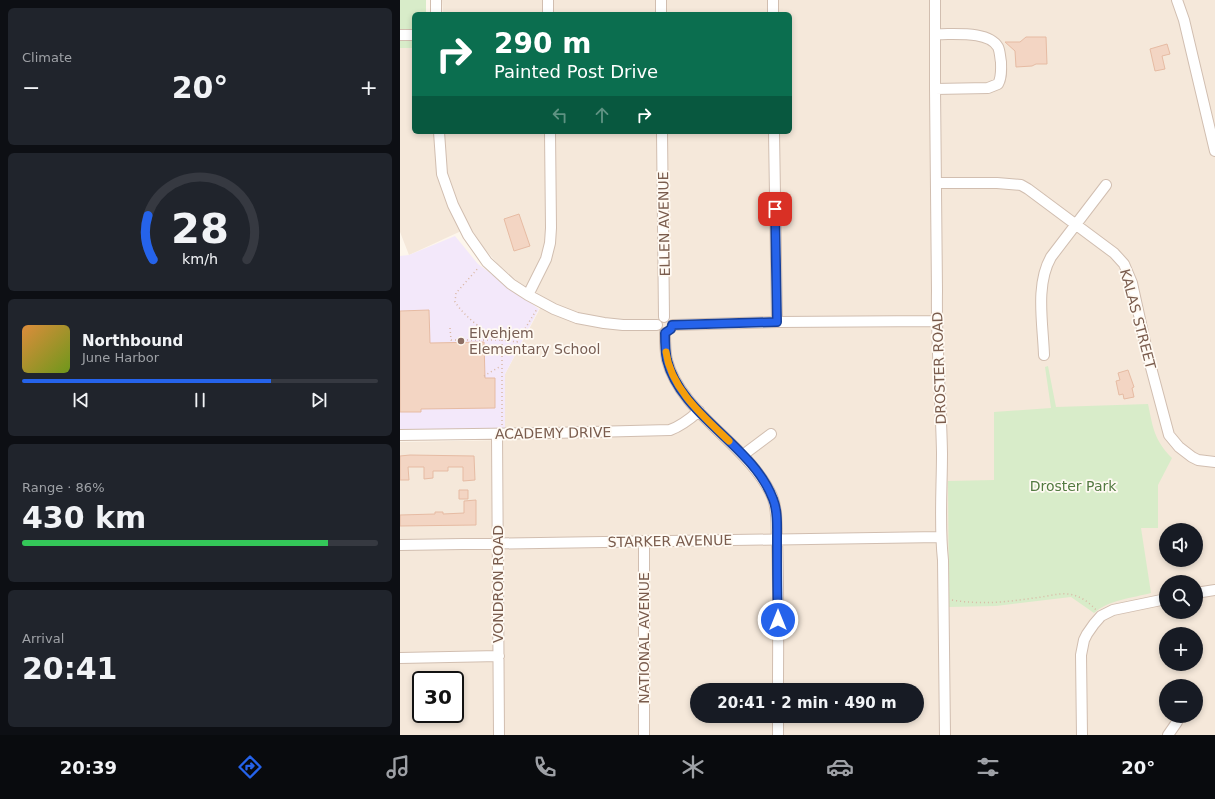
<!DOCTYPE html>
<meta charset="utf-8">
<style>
:root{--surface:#171b24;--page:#20242c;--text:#f1f3f6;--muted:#9ea1a6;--line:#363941;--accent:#2563eb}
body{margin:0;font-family:"DejaVu Sans",sans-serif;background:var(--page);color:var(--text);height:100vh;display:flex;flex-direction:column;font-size:15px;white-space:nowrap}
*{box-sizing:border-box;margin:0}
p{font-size:13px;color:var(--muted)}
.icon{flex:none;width:22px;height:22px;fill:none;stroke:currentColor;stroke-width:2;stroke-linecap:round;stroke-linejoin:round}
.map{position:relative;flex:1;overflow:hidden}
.drawer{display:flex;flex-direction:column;gap:8px;padding:8px;background:#0d0f14;width:400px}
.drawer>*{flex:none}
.guide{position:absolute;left:12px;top:12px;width:380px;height:122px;border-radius:6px;box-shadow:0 2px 6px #0003;background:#0b6e4f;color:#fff;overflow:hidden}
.fabs{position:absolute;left:759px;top:523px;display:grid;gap:8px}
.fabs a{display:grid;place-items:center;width:44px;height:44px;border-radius:50%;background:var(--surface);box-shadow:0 2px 6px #0003;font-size:20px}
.speed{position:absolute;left:12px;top:671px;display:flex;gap:8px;font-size:20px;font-weight:700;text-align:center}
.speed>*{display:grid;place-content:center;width:52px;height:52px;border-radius:50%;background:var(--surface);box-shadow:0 2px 6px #0003;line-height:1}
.speed .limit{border:2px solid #111;border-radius:6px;background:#fff;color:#111}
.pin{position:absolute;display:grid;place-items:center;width:34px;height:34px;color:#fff;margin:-17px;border-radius:8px;box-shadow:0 2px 6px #0006}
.me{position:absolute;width:44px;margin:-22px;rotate:0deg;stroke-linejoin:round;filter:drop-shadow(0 0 3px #0008)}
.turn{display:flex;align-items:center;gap:14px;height:84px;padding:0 16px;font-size:18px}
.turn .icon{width:52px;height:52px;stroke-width:2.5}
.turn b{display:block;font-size:28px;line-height:34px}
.lanes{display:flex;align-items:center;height:38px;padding:0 16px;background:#0003;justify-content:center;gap:20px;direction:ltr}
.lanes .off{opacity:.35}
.big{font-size:30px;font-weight:600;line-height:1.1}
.drawer .widget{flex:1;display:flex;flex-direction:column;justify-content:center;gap:6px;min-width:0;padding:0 14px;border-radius:6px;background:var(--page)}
.drawer .dial{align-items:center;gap:0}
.dial svg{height:104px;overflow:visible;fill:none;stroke:var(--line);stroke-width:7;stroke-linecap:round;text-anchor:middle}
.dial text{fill:var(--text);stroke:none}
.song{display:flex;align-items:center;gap:12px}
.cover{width:48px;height:48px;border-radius:6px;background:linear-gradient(135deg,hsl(30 70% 55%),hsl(80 70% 35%))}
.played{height:4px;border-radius:2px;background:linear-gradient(90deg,var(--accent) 70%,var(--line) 70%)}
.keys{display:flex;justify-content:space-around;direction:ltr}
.heat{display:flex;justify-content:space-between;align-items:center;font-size:22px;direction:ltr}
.charge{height:6px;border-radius:3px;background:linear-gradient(90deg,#34c759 86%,var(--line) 0)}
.trip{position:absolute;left:290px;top:683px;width:234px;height:40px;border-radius:20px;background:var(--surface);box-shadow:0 2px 6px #0003;font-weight:600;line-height:40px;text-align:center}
.tab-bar{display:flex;height:64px;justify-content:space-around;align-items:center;background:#090b0e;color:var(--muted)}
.tab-bar .icon{width:28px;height:28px}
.tab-bar .active{color:var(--accent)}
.tab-bar b{font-size:18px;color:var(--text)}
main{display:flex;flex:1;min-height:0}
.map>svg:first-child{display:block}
</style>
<main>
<section class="drawer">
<div class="widget"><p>Climate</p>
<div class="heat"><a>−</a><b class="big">20°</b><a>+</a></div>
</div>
<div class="widget dial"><svg viewBox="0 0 100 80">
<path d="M14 69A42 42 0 1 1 86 69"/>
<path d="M14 69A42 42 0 0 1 10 35" stroke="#2563eb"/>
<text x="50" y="56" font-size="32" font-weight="700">28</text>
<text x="50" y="72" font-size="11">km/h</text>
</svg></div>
<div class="widget">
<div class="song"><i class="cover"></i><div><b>Northbound</b><p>June Harbor</p></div></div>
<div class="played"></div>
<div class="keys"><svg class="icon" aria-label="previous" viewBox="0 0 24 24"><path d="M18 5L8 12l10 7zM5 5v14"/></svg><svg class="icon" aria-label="pause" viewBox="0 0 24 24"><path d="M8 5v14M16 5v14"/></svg><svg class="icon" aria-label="next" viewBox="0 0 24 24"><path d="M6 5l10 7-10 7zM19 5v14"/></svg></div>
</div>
<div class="widget"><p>Range · 86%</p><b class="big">430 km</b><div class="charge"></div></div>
<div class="widget"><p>Arrival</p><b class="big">20:41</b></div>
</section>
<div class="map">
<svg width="815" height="735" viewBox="0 0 815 735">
<rect width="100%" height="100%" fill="#fdf6ec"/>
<path fill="#f5e8da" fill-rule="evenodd" d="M42,0H815V735H0V442L108,440V429H105V374L145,299L117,281L98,264L83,247L70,227L9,255L0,232V48H14V132H390V14H43ZM766,530H796V560H766ZM766,582H796V612H766ZM766,634H796V664H766ZM21,680H55V714H21ZM766,686H796V716H766ZM297,690H517V716H297Z"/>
<path fill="#f3e8fa" d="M55,236L78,264L139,309L105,374V429H0V256L9,255Z"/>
<path fill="#d8ecc9" d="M0,0H26V14H14V48H0Z
M648,366L656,407L748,404C753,428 754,440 772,458L758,485V528H741L751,593C732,598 709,600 694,613L671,597L596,606L549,607L548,481L594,480V412L651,408L645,367Z"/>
<path fill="#f3d5c3" stroke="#e6bba3" d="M626,37H646L647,64H636L632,66L616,67L615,51L605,42H620Z
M767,44L770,54L762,56L765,69L755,71L750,49Z
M119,214L130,246L114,251L104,219Z
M29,310L30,343L84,342L85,378H95V408L21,409V412H0V311Z
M728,370L734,387L732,388L734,397L724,399L723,394L719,395L716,381L720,380L718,373Z
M10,455L74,456L75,480L63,481V467H48V471H33V478L24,479V467H8L9,480H0V456Z
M59,490H68V499H59Z
M76,500V525L0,526V515L35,514V512H43V514L64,513V501Z"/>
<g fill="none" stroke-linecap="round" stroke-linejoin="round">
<g stroke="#d1beb0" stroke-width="12">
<path id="minor" d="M36,0V14
M148,0V14
M261,0V14
M373,0V14
M535,0V89L537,291C536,345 541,399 542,453C542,489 539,525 543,560L545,735
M777,0L784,20L815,151
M535,34C552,35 588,30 598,47C600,51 600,57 601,62C601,70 602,77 598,84L588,88L535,89
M0,35H14
M39,132L42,174L53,205L68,235L87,262L111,284L128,295L154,309L177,318L204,323L223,325H257
M262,132L264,317
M374,132L377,322
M536,183H597L621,185L628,189L714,253L724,264L732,283L749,360L769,435L779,447L792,457L798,460L815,462
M128,295L146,259L150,243L151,228L150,132
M273,325L377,322L537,321
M265,333C265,342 265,351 267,360C281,414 349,445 372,496C378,510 376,526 377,541C379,591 378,640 378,690
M644,355C643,324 635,285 651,257L706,185
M97,434L99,735
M0,435L151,433L270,430C281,426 290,419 299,411
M343,455L371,434
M244,541V735
M0,545L540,537
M796,593L815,590
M0,658L99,656
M378,716V735
M682,735L681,655L684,640L687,634L694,624L701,616L713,610L766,599
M768,735L777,722"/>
</g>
<path stroke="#d9b8a5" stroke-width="1.5" stroke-dasharray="1 3" stroke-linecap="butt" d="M50,328L51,340H102C84,332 66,318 55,302L56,293L79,267
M84,376L101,366
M102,425V340L117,342L137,309
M552,600C581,605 606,602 634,598C645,597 657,593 668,594C679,595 689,602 696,610"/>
<use href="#minor" stroke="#fff" stroke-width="10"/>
</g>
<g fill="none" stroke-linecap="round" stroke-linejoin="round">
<g stroke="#184099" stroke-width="10">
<path id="route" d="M375,209L377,322L272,325L271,329L265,333C265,342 265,351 267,360C281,416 353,445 373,499C378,511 377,525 377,538C377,565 377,593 378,620"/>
</g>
<use href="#route" stroke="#2563eb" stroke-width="7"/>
<path stroke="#f59e0b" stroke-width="7" d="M266,352C271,389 303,416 329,441"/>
</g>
<circle fill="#8d6e63" stroke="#fffaf3" stroke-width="1.5" cx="61" cy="341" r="4"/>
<g text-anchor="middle" stroke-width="3.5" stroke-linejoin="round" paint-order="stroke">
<g font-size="14" fill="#7a5c4d" stroke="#fffaf3">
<text transform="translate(264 224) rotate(-91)" y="5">ELLEN AVENUE</text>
<text transform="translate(738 319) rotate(75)" y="5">KALAS STREET</text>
<text transform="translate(539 368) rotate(-92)" y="5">DROSTER ROAD</text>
<text transform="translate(153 433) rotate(-1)" y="5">ACADEMY DRIVE</text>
<text transform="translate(270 541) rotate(-1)" y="5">STARKER AVENUE</text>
<text transform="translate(98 584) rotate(-90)" y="5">VONDRON ROAD</text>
<text transform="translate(244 638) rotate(-90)" y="5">NATIONAL AVENUE</text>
</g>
<g font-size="14" fill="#785e54" stroke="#fffaf3" text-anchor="start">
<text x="69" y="338">Elvehjem<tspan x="69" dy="16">Elementary School</tspan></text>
</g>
<g font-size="14" fill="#537a41" stroke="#fffaf3">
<text x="673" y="491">Droster Park</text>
</g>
</g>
</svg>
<div class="fabs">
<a><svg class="icon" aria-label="sound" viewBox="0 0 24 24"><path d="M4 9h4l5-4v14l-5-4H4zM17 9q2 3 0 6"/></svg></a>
<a><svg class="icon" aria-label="search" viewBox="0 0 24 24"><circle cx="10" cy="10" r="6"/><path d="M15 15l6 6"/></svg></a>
<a>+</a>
<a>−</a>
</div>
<div class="speed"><div class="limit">30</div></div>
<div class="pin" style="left:375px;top:209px;background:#d93025"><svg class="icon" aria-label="arrive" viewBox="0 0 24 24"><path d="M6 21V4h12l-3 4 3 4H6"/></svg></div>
<svg class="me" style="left:378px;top:620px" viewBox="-20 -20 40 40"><circle r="17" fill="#2563eb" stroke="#fff" stroke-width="3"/><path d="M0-11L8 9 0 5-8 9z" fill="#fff"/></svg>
<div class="trip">20:41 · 2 min · 490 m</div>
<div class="guide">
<div class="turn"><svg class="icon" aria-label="right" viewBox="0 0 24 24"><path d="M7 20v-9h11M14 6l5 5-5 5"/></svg><div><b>290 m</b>Painted Post Drive</div></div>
<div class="lanes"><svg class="icon off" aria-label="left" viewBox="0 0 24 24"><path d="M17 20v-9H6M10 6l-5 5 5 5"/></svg><svg class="icon off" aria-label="ahead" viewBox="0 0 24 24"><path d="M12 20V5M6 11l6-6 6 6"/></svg><svg class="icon" aria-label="right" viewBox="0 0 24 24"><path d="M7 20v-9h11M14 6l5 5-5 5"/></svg></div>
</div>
</div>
</main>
<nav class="tab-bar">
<b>20:39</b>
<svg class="icon active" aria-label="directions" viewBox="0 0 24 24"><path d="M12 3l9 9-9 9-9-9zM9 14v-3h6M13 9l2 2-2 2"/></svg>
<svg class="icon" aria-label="music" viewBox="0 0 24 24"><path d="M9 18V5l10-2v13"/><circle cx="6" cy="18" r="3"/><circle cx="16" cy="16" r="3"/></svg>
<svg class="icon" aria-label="phone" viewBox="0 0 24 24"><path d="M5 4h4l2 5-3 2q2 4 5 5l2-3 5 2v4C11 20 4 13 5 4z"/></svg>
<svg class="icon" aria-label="climate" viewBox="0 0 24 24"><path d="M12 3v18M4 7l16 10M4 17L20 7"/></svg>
<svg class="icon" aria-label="car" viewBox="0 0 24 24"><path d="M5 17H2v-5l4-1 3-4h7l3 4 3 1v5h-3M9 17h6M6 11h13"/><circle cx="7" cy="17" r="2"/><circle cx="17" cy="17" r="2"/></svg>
<svg class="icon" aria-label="filters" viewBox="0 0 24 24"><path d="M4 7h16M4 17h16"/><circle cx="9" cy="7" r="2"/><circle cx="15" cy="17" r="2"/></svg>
<b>20°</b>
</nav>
